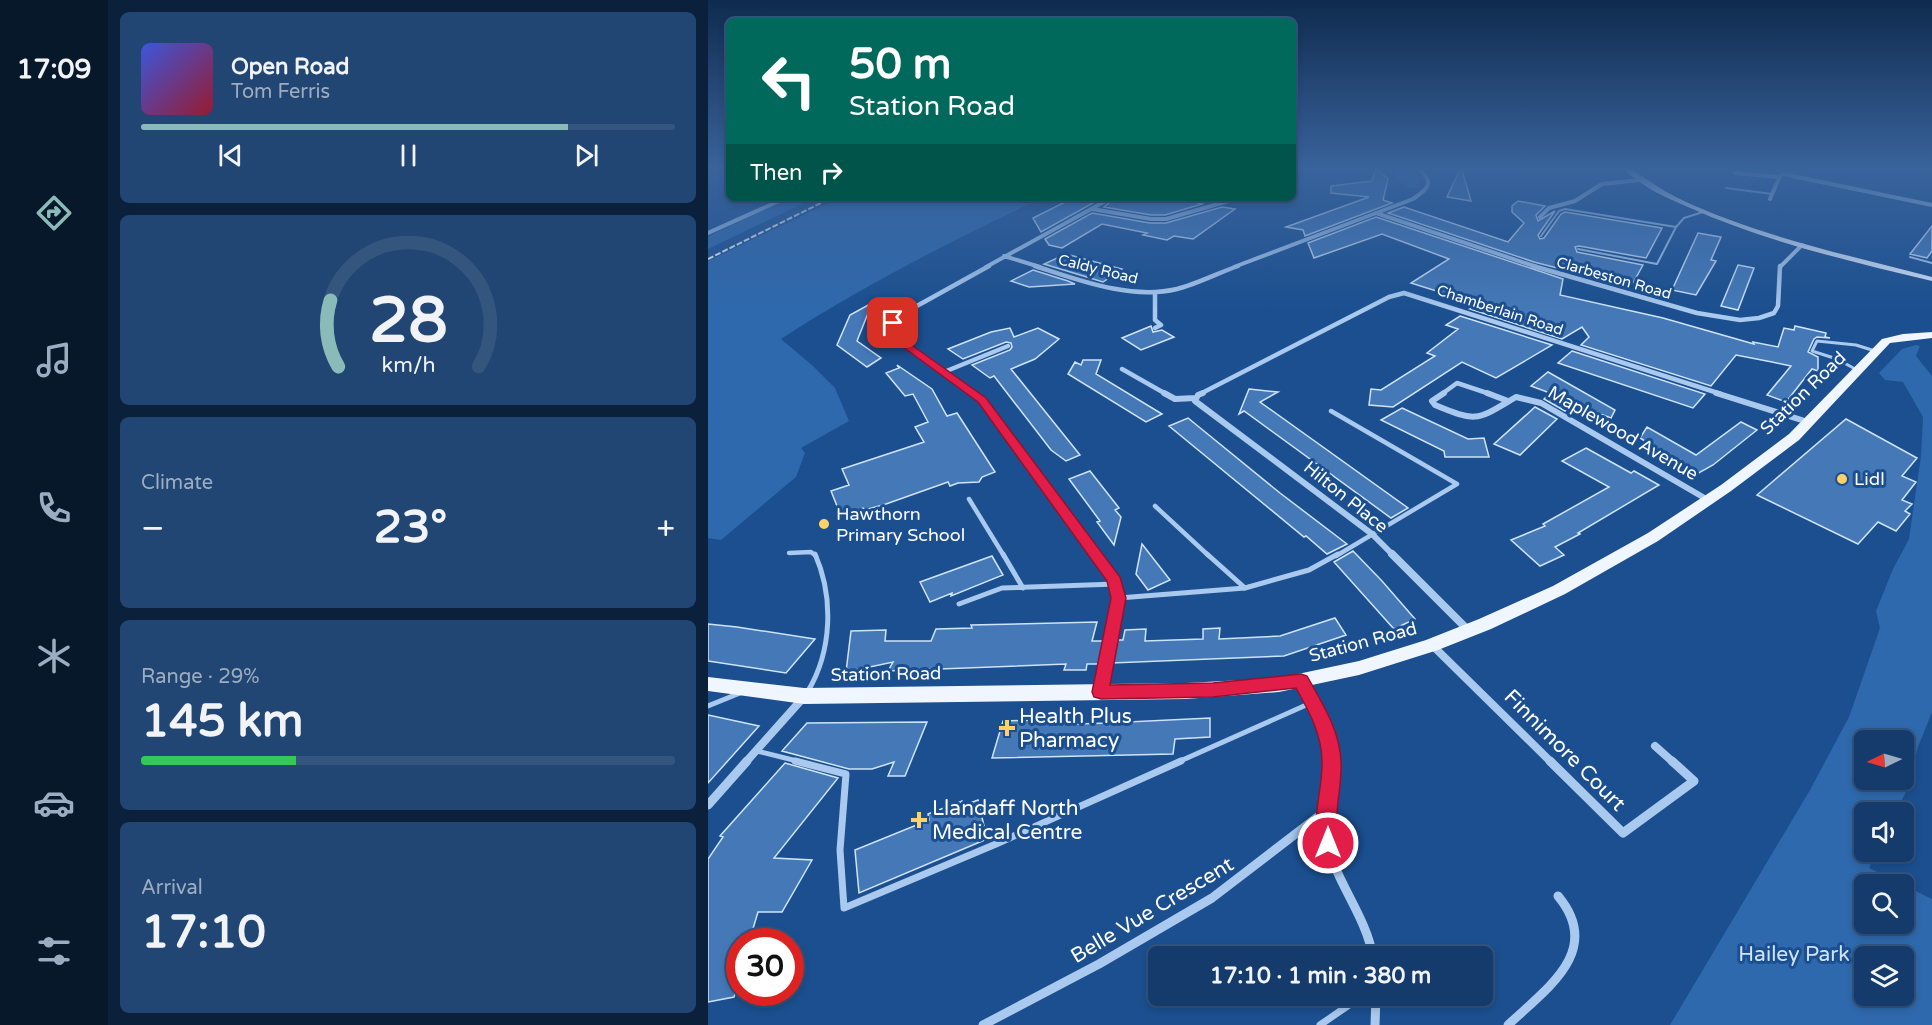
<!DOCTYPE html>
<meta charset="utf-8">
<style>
:root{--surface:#143b6b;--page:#214673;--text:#f1f3f6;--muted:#9dadc1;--line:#33557e;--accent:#8bbbb9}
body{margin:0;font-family:"Varela Round",sans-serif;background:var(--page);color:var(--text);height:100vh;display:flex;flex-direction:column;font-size:22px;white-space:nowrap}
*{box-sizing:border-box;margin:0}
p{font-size:20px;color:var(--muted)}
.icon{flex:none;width:33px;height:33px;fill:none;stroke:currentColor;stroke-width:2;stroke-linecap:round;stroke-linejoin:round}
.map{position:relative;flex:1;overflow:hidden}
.sheet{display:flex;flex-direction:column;gap:12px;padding:12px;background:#0b203b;width:600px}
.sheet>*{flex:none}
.banner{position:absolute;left:18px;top:18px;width:570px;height:183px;border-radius:9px;box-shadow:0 3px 9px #0003,0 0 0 2px var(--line);background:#00695c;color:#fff;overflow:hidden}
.needle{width:39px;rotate:265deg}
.fabs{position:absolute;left:1146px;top:730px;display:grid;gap:12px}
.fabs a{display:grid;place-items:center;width:60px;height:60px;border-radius:9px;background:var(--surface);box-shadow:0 3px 9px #0003,0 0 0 2px var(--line);font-size:30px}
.speed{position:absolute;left:18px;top:928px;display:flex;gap:12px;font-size:30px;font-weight:700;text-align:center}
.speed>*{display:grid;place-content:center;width:78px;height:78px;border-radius:50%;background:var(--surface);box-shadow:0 3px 9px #0003,0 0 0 2px var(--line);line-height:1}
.speed .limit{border:9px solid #d22;background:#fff;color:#111}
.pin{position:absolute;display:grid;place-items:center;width:51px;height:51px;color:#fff;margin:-26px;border-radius:12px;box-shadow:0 3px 9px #0006}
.me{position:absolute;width:66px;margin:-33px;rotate:0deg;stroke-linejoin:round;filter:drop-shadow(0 0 4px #0008)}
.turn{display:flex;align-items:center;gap:21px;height:126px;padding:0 24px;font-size:27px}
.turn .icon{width:78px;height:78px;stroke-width:2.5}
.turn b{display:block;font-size:42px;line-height:51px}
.then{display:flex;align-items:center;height:57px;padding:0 24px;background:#0003;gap:12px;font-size:22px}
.big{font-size:45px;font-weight:700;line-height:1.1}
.sheet .widget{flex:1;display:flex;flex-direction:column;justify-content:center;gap:9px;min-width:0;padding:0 21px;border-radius:9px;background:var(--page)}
.sheet .dial{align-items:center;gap:0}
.dial svg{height:156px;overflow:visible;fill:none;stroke:var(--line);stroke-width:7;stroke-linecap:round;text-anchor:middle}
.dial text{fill:var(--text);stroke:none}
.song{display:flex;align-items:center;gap:18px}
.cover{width:72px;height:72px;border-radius:9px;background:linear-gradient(135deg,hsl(230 70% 55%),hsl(350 70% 35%))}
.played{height:6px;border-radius:3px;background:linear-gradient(90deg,var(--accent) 80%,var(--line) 80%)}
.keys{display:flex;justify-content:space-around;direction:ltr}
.heat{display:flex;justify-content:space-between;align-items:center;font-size:33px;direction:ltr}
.charge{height:9px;border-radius:4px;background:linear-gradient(90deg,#34c759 29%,var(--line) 0)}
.trip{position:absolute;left:440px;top:946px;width:345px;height:60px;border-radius:9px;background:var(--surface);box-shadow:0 3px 9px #0003,0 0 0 2px var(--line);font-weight:700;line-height:60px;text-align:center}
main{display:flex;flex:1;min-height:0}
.tab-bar{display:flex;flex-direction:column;width:108px;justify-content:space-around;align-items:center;background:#08182b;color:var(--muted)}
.tab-bar .icon{width:42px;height:42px}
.tab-bar .active{color:var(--accent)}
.tab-bar b{font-size:27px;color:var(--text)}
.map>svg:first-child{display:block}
</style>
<main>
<nav class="tab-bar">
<b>17:09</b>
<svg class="icon active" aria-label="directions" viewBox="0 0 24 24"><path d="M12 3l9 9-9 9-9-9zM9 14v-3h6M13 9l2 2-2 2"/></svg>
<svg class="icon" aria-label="music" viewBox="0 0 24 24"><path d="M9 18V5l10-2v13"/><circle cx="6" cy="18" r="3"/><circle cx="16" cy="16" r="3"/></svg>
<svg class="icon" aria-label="phone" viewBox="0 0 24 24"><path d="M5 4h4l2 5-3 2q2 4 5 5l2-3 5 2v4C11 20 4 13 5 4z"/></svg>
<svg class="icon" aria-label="climate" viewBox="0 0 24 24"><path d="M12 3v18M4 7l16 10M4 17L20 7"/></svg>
<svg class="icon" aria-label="car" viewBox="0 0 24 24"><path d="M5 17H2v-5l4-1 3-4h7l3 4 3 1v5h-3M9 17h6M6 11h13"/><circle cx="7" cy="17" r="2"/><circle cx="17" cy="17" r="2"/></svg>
<svg class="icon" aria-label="filters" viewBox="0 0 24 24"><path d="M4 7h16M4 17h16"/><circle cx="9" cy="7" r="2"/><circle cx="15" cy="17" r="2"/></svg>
</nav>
<section class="sheet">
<div class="widget">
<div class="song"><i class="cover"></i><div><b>Open Road</b><p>Tom Ferris</p></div></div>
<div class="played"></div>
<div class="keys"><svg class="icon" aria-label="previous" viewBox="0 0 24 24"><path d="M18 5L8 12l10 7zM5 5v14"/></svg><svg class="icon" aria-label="pause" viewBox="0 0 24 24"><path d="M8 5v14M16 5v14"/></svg><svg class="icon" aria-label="next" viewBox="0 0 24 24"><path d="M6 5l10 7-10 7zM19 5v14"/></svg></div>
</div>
<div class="widget dial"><svg viewBox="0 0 100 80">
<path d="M14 69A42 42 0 1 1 86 69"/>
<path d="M14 69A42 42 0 0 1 10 35" stroke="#8bbbb9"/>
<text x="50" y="56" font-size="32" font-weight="700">28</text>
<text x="50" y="72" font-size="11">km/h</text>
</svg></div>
<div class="widget"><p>Climate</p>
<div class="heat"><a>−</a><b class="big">23°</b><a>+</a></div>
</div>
<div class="widget"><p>Range · 29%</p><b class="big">145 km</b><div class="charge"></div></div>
<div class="widget"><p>Arrival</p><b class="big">17:10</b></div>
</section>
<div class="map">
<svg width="1224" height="1025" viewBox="0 0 1224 1025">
<rect width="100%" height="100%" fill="#1b4f8f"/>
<path fill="#2e69ad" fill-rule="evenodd" d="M690,167C702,167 717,175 710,188H702L688,180L686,172Z
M72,198H106L0,249V236L69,204L68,201Z
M131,198H334C245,240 156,285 73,339L105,366L127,388L141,421L93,448L97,453L88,477L13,540L0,538V261Z
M1208,345L1212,346L1208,356L1224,376V712L1210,747L1198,792L1187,813H1156V852H1169L1161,868L1224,899V1025H962L1102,790L1141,717L1172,628L1168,611L1185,569L1201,539L1213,456L1215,417L1195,382L1177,380L1171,373L1194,349ZM1156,741H1196V780H1156ZM1156,885H1196V924H1156ZM1156,957H1196V996H1156Z"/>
<path fill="#4478b7" stroke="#cfe3fa" stroke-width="1.5" d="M753,167L763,201L739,197Z
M668,168L680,179L675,200L684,203L597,236L595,230L578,227L661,197L623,193V186L664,181Z
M365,198H394L333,232L325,218Z
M407,198H497L490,203L494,204L457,215H443L396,207Z
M810,201L837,206L828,215L830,221L847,211L830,235L832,239L836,238L853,214L857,212L954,228L938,258L871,246L867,247L869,252L935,265L925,283L857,270L826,262L680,213L696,207L800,242L816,223L804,212V206Z
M514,207L527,209L485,239L466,236L459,240L435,235L439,233L394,224L354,248L341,245L337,239L384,213L442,223H458Z
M668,217L855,279L852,295L955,318L1046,344L1045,342L1070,347L1076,328L1086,330L1087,326L1118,333L1117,337L1122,338L1109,337L1106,339L1100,352L1110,357V371L1104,369L1078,402L1059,395L1083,366L1064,362L1028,355L1003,386L873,345L881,337L874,327L854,339L762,309L773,305L703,283L741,259L674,234L606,258L600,243Z
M1224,226V251L1219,258L1202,254Z
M990,233L1013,237L1003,260L1008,261L988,295L964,290Z
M358,254L414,269L395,282L336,264Z
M1030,265L1046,268L1030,310L1013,306Z
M325,270L360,281L367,284L321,287L303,281Z
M164,303L149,341L173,358L159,367L129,345L142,315Z
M752,316L844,345L788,378L754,362L685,407L661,405L663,389L673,390L727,356L719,353L750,329L738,325Z
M443,326L445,332L454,330L466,337L433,350L414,338Z
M302,328L306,337L330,328L351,339L327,359L303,369L372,455L358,461L343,450L286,376L282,378L264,365L302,350L304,347L303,343L298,342L255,359L240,349L283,332Z
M864,351L997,394L985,408L850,363Z
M375,360H393L388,374L454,414L438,422L360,374L367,362L373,365Z
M189,365L224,389L239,416L249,413L287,472L274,477L271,482L250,483L242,486L240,482L178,504L157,510L155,508L133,516L123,491L141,485L134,469L216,442L207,427L220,422L205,394L197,396L178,373L191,368Z
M840,372L907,410L903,418L865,404L857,411L836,399L842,393L823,386Z
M541,389L570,392L552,402L700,508L683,518L536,411L531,414Z
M827,407L849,419L812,455L786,444Z
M694,408L760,439L776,438L781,457H737L736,451L673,420Z
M480,418L572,493L639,544L619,554L598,536L596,537L461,426Z
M1138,419L1209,458L1194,476L1208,482L1194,500L1204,504L1197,511L1202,514L1188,531L1170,522L1150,544L1049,495Z
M1033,422L1049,430L1005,465L989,474L932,438L939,427L988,455Z
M878,448L923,473L926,471L951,485L870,533L872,534L847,547L856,555L832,566L803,540L837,526L835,524L901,487L854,461Z
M382,471L411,508L407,510L413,517L406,545L389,522L392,521L361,479Z
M434,544L462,580L440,590L428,574Z
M645,551L674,581L707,619L686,629L626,562Z
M284,556L295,575L243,596L244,593L222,602L212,582Z
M627,618L638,635L576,656L404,663L409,640H415L417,630L438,629L437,641L495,639V629L512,628L511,639L572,636Z
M389,622L384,641H397L392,664H379L378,670H356L358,664L180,671L185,662L138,672L143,631L178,630L177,641H223L228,629L264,628L263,625Z
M0,624L29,627L107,639L78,673L0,661Z
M0,715L51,726L0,783Z
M401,717H421L420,722L502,718V737L467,739L465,754L284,758L295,721L369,719L368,724L400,723Z
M219,722L197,776H180L186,762L164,769H141L74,751L99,723Z
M77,763L130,778L66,858L104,860L74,912H50L41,942H32V977L26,997L0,1002V859L15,837L12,836Z
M270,800L279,839L151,893L147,850L221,820L220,814L254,801V806Z"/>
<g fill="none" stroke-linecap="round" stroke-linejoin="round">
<path stroke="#a9c9ee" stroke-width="2" d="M1018,188L1064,194
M833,236L851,211L857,209L968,227
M870,249L949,264L968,227L976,218L995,212
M1202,257L1224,263"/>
<path stroke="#a9c9ee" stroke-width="3" d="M1149,370L1129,359L1104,351L1109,341L1148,345L1167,351"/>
<path stroke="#a9c9ee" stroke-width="4.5" d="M623,411L749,484L628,556
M261,499L296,556
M447,506L501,556
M81,553L103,552L108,556"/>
<path stroke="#a9c9ee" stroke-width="5" d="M295,554L315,588
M499,554L537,588
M411,598L537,588L601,570L630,554
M251,604L294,588L408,584
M100,691C124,651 126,597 107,554
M0,706L32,693
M49,751L93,762
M470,762L605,702"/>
<path stroke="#a9c9ee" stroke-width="7" d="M87,761L138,774L132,850L136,908L288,844L473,761
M612,1025L654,996"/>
<path stroke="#a9c9ee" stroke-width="4" d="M1222,167L1224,170
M1027,173L1071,177
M1075,174L1224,205
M1062,199L1072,176
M384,209L443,219H458L531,198
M668,213L829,267
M832,217L841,208L867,201L894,184L931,180
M0,233L71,201
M296,256L332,267
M278,267L403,198
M526,267L705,199C723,187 726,182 709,167
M1072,267L1094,245"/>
<path stroke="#a9c9ee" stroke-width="4.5" d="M327,266C371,280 422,300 469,289C489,284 510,273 530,266
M825,266L989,313L1032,320L1051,318L1066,313L1070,306L1072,266
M447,293V320L453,325L447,328
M414,369L458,394
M236,372L300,346
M266,394L188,338L184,330L188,322L198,312L281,266
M492,394L681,297L696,293L1013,394
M734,394L749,383L782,394"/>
<path stroke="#a9c9ee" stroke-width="6" d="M264,393L274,400L389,556
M456,393L467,399L487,398
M495,393L490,395L487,401L664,534L686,556
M736,393L724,401L727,405C770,423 769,420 808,397L833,403L1000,500
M779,393L800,401
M1008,393L1100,422"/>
<path stroke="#a9c9ee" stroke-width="8" d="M388,554L407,580L411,598L393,690
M684,554L760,630
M725,646L843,762
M593,681C607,706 621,733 623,762
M947,746L965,762
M38,762L95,698"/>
<path stroke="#a9c9ee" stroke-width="9" d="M623,761C625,788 613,818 620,845C629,884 658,916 665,957
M842,761L915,833L986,781L964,761
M0,805L39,761
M275,1025L391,964L504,898L620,809
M667,1025L668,996
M800,1025C838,989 896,951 850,896"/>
<path fill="#d6e6fa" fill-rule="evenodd" d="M914,167C918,167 919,167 923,169C940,180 955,191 974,200C1053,237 1140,255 1224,277V281C1141,261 1058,242 980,207C957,197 931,186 914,167Z"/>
<path fill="#f0f6ff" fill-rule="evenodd" d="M1224,332V338L1182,343L1091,440L1023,491L950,541L857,594L783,629L730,650L651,675L571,692L478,699L96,704L0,691V677L96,688L478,683L571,678L651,661L718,640L771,619L845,586L940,533L1013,485L1081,434L1174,339L1195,334Z"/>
<path stroke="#fff" stroke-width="2" stroke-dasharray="6 2" stroke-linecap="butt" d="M0,259L123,198"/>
</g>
<linearGradient id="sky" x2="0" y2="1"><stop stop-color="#0f2b4f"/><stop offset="0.54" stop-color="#39639b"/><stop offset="1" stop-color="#39639b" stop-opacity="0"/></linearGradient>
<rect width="1224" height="311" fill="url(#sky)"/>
<path fill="#e11d48" stroke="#92132f" stroke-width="1.5" d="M181,321L190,323L189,333L191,336L278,398L412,577L418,598L402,685L505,683L593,674L599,676C614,703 632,730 633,762C634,779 630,796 629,813C628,825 632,839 627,850L620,853L613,850C601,823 615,790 614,762C614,735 601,711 588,688L505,697L393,699L386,697L384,692L403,598L399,581L270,402L180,336Z"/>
<g fill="#ffd166" stroke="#1b4f8f" stroke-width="2">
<circle cx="1134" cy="479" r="6"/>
<circle cx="116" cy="524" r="6"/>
<path d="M296 719h6v6h6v6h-6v6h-6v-6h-6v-6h6z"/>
<path d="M208 811h6v6h6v6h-6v6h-6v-6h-6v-6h6z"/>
</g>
<g text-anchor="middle" stroke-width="6" stroke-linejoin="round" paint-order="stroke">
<g font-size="15" fill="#fff" stroke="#1b4f8f">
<text transform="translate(390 269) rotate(14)" y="5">Caldy Road</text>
<text transform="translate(906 278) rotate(16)" y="5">Clarbeston Road</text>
<text transform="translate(792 310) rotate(18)" y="5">Chamberlain Road</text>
</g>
<g font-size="18" fill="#fff" stroke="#1b4f8f">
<text transform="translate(1095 393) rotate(-44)" y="6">Station Road</text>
<text transform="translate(915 433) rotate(30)" y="6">Maplewood Avenue</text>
<text transform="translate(638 497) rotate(39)" y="6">Hilton Place</text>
<text transform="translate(655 642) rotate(-15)" y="6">Station Road</text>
<text transform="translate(178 674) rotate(-1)" y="6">Station Road</text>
</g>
<g font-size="18" fill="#fff" stroke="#1b4f8f" text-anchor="start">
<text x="1146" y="485">Lidl</text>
<text x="128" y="520">Hawthorn<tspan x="128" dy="21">Primary School</tspan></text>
</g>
<g font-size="21" fill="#fff" stroke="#1b4f8f" text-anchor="start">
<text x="311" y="723">Health Plus<tspan x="311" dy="24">Pharmacy</tspan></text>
<text x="224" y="815">Llandaff North<tspan x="224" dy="24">Medical Centre</tspan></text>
</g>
<g font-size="21" fill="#fff" stroke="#1b4f8f">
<text transform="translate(857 750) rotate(45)" y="7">Finnimore Court</text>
<text transform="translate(444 910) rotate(-31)" y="7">Belle Vue Crescent</text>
</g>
<g font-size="21" fill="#cfe3fa" stroke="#1b4f8f">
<text x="1086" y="961">Hailey Park</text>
</g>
</g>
</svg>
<div class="fabs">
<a><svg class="needle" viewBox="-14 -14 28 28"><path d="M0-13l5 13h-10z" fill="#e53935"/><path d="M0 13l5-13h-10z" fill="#9dadc1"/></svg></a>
<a><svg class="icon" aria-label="sound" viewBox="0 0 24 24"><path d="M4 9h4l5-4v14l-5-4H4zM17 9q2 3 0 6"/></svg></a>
<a><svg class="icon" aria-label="search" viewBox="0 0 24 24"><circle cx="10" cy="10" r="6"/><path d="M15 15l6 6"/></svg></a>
<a><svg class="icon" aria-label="layers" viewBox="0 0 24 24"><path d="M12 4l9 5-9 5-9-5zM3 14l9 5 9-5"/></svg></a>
</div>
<div class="speed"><div class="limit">30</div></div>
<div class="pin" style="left:185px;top:323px;background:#d93025"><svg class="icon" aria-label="arrive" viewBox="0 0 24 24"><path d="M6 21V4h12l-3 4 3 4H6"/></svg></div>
<svg class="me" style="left:620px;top:843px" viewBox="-20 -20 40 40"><circle r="17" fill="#e11d48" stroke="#fff" stroke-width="3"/><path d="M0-11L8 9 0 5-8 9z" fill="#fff"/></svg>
<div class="trip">17:10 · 1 min · 380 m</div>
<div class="banner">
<div class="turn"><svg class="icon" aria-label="left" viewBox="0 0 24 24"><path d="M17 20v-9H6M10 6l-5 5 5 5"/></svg><div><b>50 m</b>Station Road</div></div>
<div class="then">Then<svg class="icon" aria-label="right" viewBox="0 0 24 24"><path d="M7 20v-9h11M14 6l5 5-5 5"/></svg></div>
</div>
</div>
</main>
